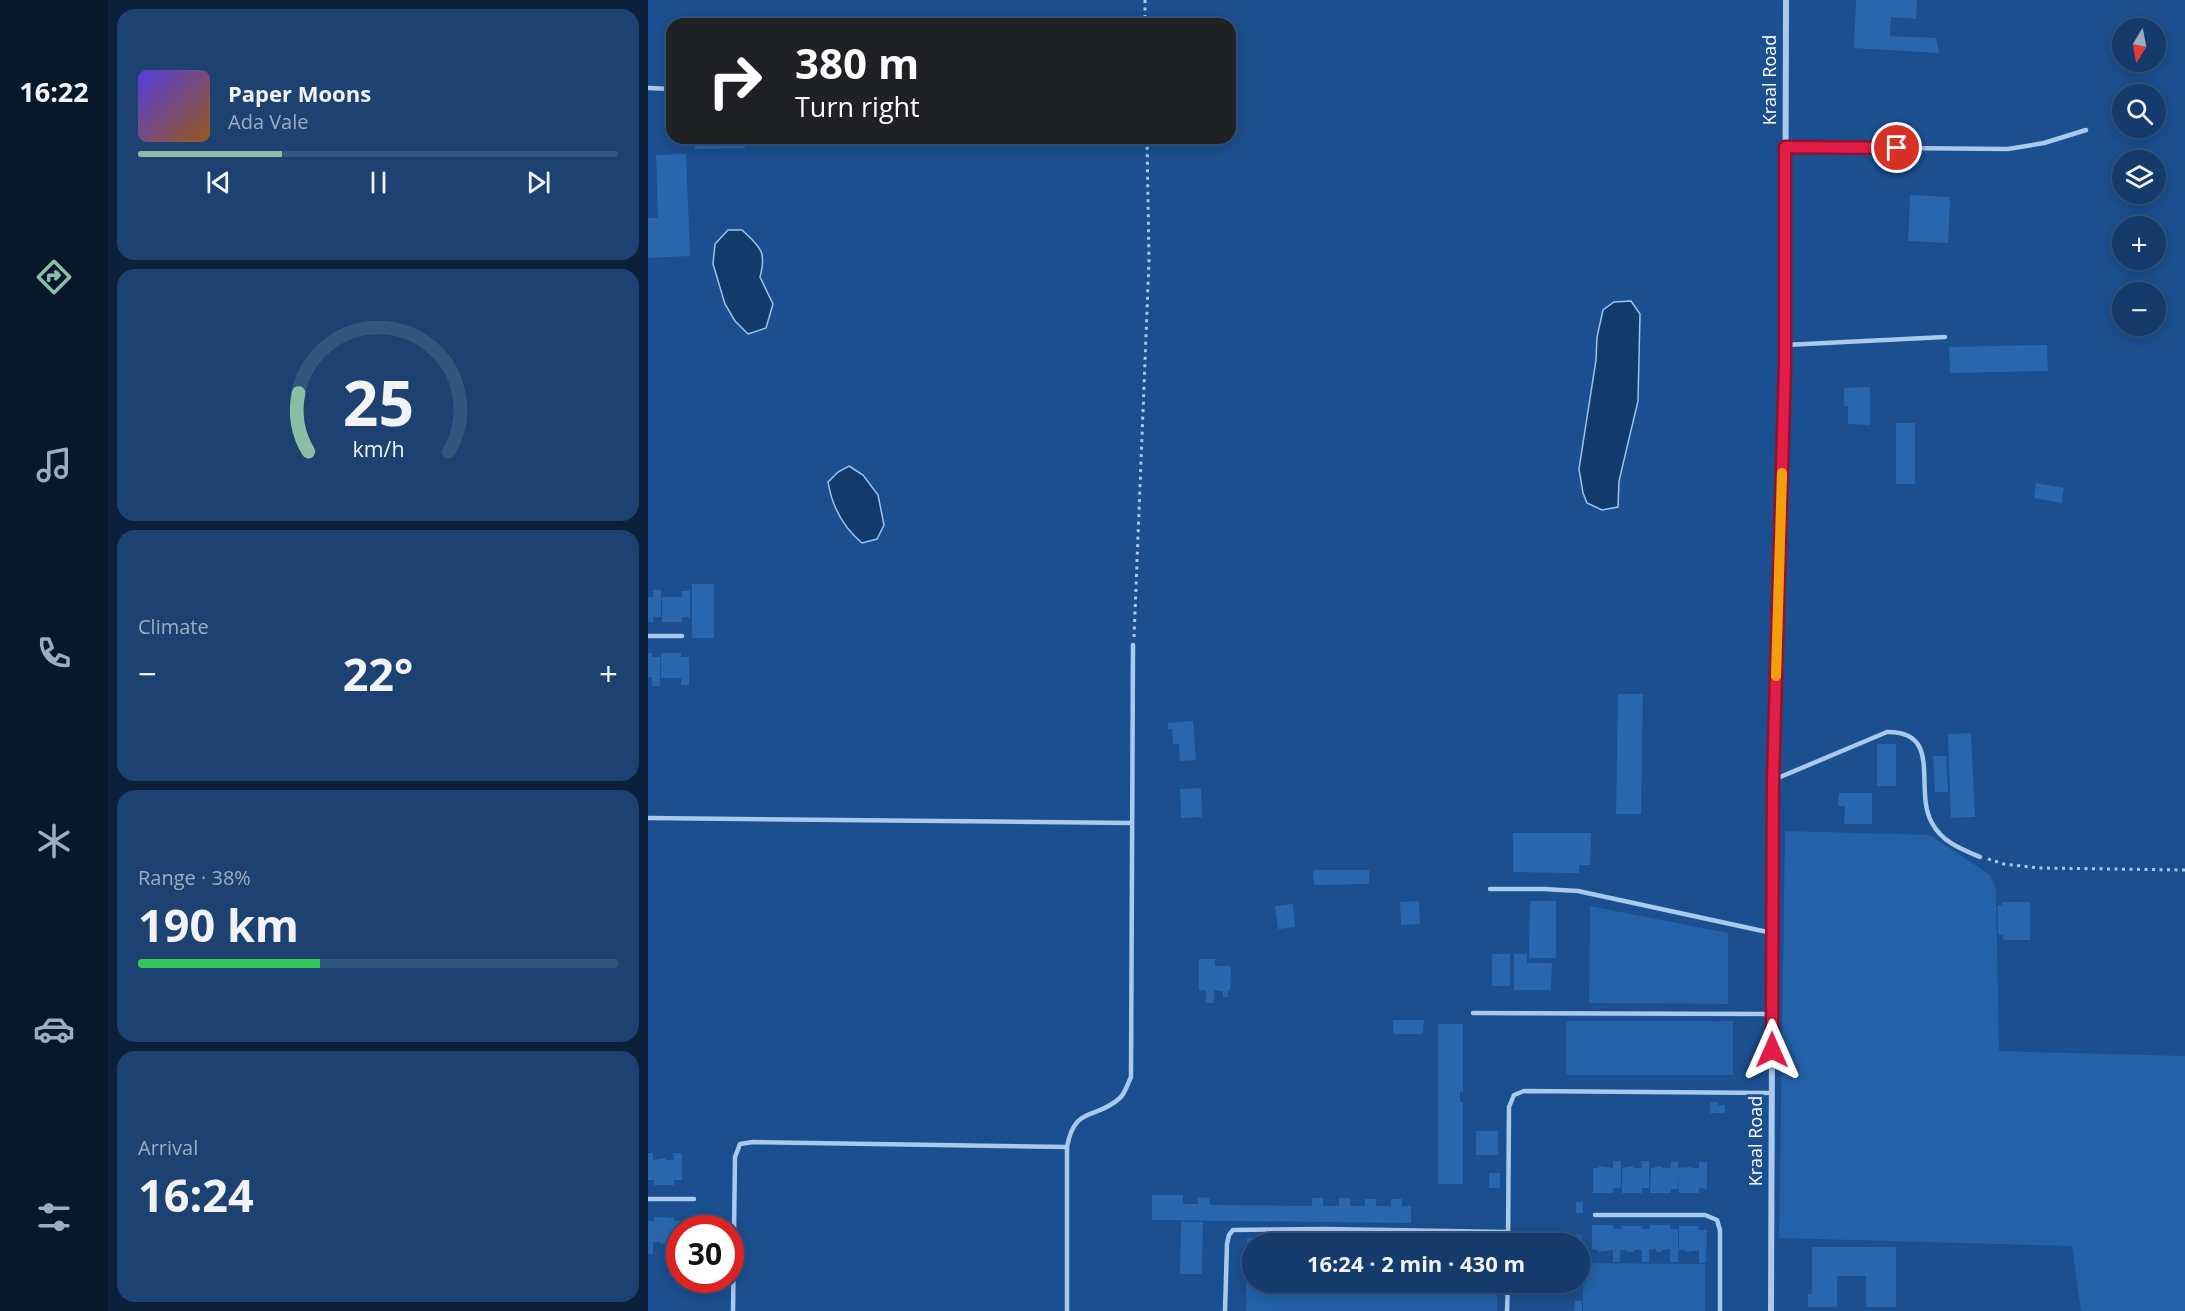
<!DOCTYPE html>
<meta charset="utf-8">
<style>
:root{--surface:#143b6b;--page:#1d4271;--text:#f1f3f6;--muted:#9dadc1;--line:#33557e;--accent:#8abfa5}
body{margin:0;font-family:"Open Sans",sans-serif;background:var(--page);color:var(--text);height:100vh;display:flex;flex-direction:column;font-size:22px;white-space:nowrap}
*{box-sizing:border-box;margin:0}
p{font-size:20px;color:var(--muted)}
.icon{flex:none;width:33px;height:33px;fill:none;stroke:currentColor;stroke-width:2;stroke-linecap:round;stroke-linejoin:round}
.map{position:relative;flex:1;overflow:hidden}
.side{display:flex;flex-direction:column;gap:9px;padding:9px;background:#0b203b;width:540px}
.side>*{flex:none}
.banner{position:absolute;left:18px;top:18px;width:570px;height:126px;border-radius:18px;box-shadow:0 3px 15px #0003,0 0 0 2px var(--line);background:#202124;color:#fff;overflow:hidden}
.needle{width:39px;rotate:190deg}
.buttons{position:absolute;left:1464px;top:18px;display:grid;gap:12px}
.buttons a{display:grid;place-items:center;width:54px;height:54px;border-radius:50%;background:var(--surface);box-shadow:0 3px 15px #0003,0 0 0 2px var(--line);font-size:30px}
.speed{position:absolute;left:18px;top:1215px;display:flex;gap:12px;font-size:30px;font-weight:700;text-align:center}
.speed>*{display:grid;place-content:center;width:78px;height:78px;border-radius:50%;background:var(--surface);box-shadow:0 3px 15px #0003,0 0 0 2px var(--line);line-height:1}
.speed .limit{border:9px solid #d22;background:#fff;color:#111}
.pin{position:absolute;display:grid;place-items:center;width:51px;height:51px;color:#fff;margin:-26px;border:3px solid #fff;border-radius:50%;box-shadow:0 2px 6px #0007}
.me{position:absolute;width:66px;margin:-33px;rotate:0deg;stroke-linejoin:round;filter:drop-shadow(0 0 4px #0008)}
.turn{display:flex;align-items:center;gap:21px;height:126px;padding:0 30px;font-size:27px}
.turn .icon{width:78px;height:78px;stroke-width:2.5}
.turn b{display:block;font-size:42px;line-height:51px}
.big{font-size:45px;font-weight:700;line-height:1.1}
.side .widget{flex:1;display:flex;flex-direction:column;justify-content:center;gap:9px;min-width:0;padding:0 21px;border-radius:18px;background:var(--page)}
.side .dial{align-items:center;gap:0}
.dial svg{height:156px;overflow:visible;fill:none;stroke:var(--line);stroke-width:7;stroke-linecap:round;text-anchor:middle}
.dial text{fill:var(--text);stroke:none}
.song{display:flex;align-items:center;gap:18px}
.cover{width:72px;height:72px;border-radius:9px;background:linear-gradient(135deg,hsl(250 70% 55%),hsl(30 70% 35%))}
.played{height:6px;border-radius:3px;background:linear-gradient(90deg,var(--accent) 30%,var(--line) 30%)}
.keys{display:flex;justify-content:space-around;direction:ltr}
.heat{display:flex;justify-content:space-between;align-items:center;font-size:33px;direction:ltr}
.charge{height:9px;border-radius:4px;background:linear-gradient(90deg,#34c759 38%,var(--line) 0)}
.trip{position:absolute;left:594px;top:1233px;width:348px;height:60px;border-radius:30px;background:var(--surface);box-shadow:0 3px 15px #0003,0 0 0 2px var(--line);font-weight:700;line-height:60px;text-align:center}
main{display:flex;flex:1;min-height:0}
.tabs{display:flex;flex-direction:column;width:108px;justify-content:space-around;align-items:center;background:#08182b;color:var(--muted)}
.tabs .icon{width:42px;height:42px}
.tabs .selected{color:var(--accent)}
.tabs b{font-size:27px;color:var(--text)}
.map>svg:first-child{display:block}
</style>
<main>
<nav class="tabs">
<b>16:22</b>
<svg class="icon selected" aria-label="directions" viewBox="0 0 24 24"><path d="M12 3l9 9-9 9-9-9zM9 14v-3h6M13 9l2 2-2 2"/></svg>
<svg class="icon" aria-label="music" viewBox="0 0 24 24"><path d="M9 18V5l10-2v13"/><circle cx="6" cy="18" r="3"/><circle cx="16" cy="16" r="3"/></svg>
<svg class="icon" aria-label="phone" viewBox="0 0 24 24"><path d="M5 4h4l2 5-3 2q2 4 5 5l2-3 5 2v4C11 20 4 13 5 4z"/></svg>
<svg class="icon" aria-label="climate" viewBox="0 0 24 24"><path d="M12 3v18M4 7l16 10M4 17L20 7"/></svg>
<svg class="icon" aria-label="car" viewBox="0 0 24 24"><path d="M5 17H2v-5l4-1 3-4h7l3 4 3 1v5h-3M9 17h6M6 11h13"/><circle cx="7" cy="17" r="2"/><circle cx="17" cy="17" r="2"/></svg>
<svg class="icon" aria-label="filters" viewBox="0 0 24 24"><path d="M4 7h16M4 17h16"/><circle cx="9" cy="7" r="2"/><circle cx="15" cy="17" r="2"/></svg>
</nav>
<section class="side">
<div class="widget">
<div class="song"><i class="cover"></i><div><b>Paper Moons</b><p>Ada Vale</p></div></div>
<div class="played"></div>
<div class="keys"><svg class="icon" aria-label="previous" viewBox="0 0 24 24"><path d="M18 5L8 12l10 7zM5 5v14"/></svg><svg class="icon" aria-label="pause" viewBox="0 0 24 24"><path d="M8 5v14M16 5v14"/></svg><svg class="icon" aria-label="next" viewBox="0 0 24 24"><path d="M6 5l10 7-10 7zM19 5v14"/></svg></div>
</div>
<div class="widget dial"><svg viewBox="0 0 100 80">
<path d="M14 69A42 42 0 1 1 86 69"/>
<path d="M14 69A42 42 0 0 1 9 39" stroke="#8abfa5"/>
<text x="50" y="56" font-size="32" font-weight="700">25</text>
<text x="50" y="72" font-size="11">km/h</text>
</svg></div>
<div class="widget"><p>Climate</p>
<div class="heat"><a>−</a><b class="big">22°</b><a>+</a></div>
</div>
<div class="widget"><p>Range · 38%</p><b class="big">190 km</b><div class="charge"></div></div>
<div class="widget"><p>Arrival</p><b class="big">16:24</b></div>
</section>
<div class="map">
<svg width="1537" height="1311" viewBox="0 0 1537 1311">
<rect width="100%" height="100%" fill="#1b4f8f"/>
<path fill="#2461a8" d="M1137,831L1282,835L1342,875L1348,889L1351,1051L1537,1056V1311H1433L1424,1246L1131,1238Z
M942,906L1080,933V1004L941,1003Z
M918,1021H1085V1075H918Z
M599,1238L849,1239V1244H604V1282L849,1283V1311H598Z
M935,1263L1057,1264V1311H935Z"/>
<path fill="#123a6d" stroke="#9cc4f0" stroke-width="1.5" d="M80,230H94C112,247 119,251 112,277L125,304L118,328L100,334L87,321L77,304L65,264L67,244Z
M983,301L992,314L990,401L971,481L970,507L954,510L939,503L935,493L931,469L948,360L949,337L955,310L966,302Z
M201,466L215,475L230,495L236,525L229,539L214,543C195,527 184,506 180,482L190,472Z"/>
<path fill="#2a66ad" d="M1208,0H1269L1268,19L1243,17L1242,36L1288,38L1291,53L1206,48Z
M46,138H96L97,148L47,149Z
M38,154L42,256L0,258V218H10L8,155Z
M1262,195L1302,197L1300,243L1260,241Z
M1399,345L1400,371L1302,373L1301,347Z
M1222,387V425L1200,424V406H1196V388Z
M1248,423H1267V484H1248Z
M1388,483L1416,488L1414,503L1386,498Z
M44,584H66V638H44Z
M5,590H13V617H5V622H0V597H5Z
M34,591H42V617H34V622H14V597H34Z
M0,653H4V657H12V686H4V677H0Z
M13,653H33V657H41V685H33V678H13Z
M970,694H995L993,814H968Z
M545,721L548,760L532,761L531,744H525L524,729H520V723Z
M1323,733L1327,817L1303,818L1300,734Z
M1229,744H1248V786H1229Z
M1285,756H1298L1300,792H1287Z
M553,788L554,817L533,818L532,789Z
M1191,793H1224V824H1196L1197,806H1190Z
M865,833H943L942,865H931V873L865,872Z
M665,870H721V884L666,885Z
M771,901L772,924L753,925L752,902Z
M882,901H908V958H881Z
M1354,902H1382V940H1355V935H1350V905H1354Z
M645,904L647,927L630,929L627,906Z
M844,954H862V986H844Z
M866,954H879V963H904L903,990H866Z
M551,959H567V966H583L582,991L580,990V997H575V991L566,990V1003H558V990H551Z
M745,1020H776L775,1034H745Z
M790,1024H815V1092L812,1091V1102H815V1184H790Z
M1062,1102H1070V1105H1077V1113H1062Z
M828,1131H850V1155H828Z
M0,1153H5V1160L18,1158V1160H26V1153H34V1180H26V1185H6V1180H0Z
M965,1161H973V1188H965V1193H945V1168H951V1166L965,1168Z
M994,1161H1001V1188H994V1193H974V1168L985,1166V1168H994Z
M1023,1162H1030V1168L1043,1167V1168H1051V1162H1059V1189L1051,1188V1193H1031L1030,1172V1189H1023L1022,1193H1002L1003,1168L1014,1166V1168H1023Z
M841,1173H852V1188H841Z
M504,1195H535V1204H550V1197L561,1198L562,1205L664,1206V1198H675V1206H691V1198H702V1206H717V1199H728V1206H743V1199H754V1206H763V1223L504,1220Z
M928,1202H935V1213H928Z
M6,1217L26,1218V1221H34L33,1228H32V1254H26V1242L12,1244V1242H5V1254H0V1221H6Z
M533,1222H555L554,1274H532Z
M944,1225H965V1229H973V1226H994V1229H1002V1225H1022V1229H1030V1262H1022V1249L1014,1250V1252H1008V1249L1001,1250V1262H994V1250H986V1252H979V1250H972V1262H965V1250L950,1252V1250L944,1249Z
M1031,1226H1051V1230H1059L1058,1263H1051V1250L1037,1252V1250H1031Z
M928,1234L934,1235V1245L927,1244Z
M1164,1247H1248V1307H1218V1276H1189V1307H1160V1294H1164Z
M927,1301H934V1311H926Z"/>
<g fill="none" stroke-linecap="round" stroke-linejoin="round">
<path stroke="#a9c9ee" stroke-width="3" stroke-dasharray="3 4.5" stroke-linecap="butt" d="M497,0V24
M486,637L501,261L499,138
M1340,859L1356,864L1391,868L1537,870"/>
<path stroke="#a9c9ee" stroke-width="4.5" d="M0,88L24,89
M1137,147L1360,149L1396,143L1438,130
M1137,345L1297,337
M0,636H34
M1125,780L1239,732C1296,731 1265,790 1284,823C1294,842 1313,849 1332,857
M0,818L484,823
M842,889H896L930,891L1124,933
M825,1013L1124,1014
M419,1147C427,1105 446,1121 472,1098C477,1093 480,1083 483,1077L485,645
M0,1199H46
M947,1215H1057L1069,1220L1072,1230V1311
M860,1244L861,1107L866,1095L876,1091L1123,1093
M85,1311L87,1157L92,1144L105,1142L419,1147V1311
M577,1311L579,1244L581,1235L585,1230L678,1229L860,1232
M859,1311L860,1282"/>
<path stroke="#a9c9ee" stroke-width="6" d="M1123,1311L1125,780L1137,366L1138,0"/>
</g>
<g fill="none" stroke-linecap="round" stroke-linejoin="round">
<g stroke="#92132f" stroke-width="15">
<path id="route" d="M1124,1050L1125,780L1137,366V147L1249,148"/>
</g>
<use href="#route" stroke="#e11d48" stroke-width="10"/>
<path stroke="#f59e0b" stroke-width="10" d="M1128,676L1134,473"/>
</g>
<g text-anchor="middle" stroke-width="6" stroke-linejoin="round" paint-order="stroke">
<g font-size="18" fill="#fff" stroke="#1b4f8f">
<text transform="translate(1122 80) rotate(-90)" y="6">Kraal Road</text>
<text transform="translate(1108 1141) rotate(-90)" y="6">Kraal Road</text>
</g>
</g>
</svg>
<div class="buttons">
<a><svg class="needle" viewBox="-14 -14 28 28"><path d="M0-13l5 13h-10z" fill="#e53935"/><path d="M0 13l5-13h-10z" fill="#9dadc1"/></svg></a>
<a><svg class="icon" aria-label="search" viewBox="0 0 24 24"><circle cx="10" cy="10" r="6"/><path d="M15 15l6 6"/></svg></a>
<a><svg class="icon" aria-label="layers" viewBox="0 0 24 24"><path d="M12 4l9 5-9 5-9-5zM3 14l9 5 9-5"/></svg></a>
<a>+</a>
<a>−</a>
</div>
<div class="speed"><div class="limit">30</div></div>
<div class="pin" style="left:1249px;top:148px;background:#d93025"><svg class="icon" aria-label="arrive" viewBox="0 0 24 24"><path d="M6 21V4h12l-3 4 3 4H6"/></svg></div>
<svg class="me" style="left:1124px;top:1050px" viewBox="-20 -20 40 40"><path d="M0-17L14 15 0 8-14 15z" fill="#e11d48" stroke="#fff" stroke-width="4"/></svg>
<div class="trip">16:24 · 2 min · 430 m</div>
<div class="banner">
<div class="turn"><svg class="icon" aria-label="right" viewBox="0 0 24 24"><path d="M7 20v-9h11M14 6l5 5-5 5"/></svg><div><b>380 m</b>Turn right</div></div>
</div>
</div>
</main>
